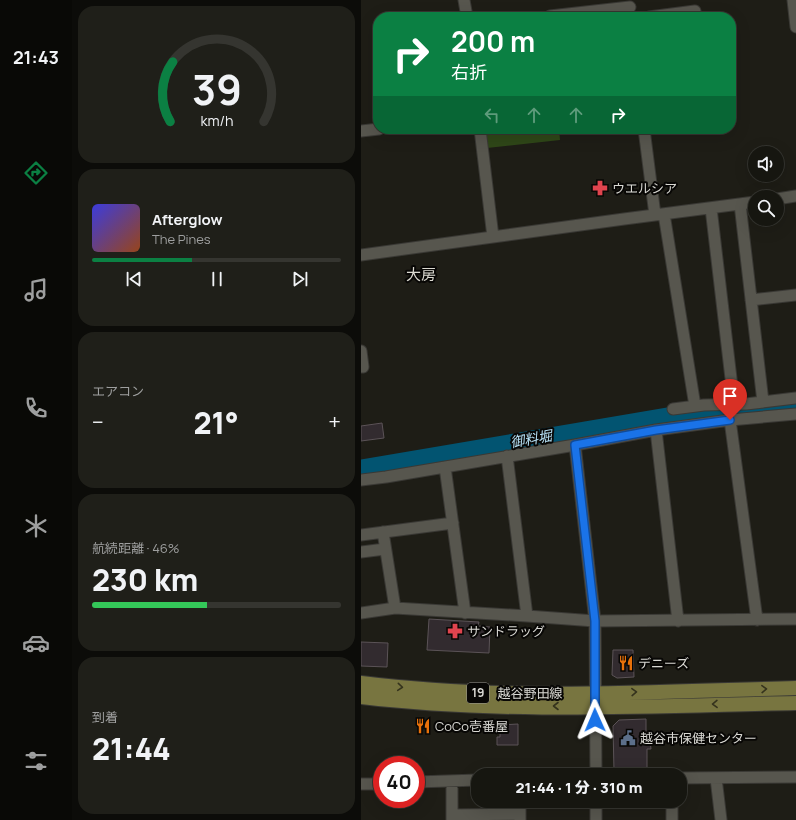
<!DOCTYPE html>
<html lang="ja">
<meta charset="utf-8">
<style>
:root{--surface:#161610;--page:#1f1f19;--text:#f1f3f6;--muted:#9e9f9f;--line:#353530;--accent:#0b8043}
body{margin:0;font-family:Manrope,"Noto Sans JP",sans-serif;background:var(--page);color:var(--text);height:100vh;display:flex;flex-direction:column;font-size:15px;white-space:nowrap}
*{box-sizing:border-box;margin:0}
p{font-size:13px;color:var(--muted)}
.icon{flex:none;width:22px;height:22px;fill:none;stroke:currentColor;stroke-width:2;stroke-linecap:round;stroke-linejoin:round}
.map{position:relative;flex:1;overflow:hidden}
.details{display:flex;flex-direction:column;gap:6px;padding:6px;background:#0c0c09;width:289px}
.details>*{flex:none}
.top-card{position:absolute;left:12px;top:12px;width:363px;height:122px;border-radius:16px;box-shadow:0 4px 16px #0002,0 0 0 1px var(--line);background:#0b8043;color:#fff;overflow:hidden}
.buttons{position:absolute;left:387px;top:146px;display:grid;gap:8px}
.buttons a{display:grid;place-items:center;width:36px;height:36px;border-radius:50%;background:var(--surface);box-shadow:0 4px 16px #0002,0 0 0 1px var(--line);font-size:20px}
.speed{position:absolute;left:12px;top:756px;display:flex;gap:8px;font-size:20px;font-weight:700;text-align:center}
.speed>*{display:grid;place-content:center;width:52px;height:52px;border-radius:50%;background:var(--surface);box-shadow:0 4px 16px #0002,0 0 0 1px var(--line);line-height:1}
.speed .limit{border:6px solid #d22;background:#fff;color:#111}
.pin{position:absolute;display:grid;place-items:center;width:34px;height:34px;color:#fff;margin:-41px -17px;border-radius:50% 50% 50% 0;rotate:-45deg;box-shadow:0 0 4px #0007}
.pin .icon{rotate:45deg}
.me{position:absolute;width:44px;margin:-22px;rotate:359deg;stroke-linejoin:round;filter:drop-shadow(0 0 3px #0008)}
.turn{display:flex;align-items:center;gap:14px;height:84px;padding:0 12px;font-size:18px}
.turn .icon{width:52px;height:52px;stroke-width:2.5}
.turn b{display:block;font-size:28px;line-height:34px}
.lanes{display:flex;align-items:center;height:38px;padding:0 12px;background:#0003;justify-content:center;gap:20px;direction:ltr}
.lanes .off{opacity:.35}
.big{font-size:30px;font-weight:800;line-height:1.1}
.details .tile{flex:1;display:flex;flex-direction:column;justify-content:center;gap:6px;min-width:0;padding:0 14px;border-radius:16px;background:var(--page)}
.details .dial{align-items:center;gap:0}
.dial svg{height:104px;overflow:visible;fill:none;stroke:var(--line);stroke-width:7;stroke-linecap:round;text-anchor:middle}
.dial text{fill:var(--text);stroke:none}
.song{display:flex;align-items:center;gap:12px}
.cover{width:48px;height:48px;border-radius:6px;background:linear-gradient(135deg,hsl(240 70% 55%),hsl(20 70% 35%))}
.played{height:4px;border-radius:2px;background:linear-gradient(90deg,var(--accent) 40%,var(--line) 40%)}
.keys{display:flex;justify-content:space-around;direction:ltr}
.heat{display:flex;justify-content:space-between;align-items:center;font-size:22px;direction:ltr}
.charge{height:6px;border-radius:3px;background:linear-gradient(90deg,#34c759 46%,var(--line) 0)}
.trip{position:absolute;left:110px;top:768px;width:216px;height:40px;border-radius:16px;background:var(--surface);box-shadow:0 4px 16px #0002,0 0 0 1px var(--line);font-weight:800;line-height:40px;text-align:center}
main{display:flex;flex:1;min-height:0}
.menu{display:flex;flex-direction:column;width:72px;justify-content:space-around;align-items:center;background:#090906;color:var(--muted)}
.menu .icon{width:28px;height:28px}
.menu .active{color:var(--accent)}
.menu b{font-size:18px;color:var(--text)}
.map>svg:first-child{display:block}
</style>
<main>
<nav class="menu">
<b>21:43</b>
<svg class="icon active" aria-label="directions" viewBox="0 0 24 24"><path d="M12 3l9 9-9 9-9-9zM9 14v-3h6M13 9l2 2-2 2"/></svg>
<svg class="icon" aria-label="music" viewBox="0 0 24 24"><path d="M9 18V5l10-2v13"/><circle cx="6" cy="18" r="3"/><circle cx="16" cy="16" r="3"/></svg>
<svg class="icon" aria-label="phone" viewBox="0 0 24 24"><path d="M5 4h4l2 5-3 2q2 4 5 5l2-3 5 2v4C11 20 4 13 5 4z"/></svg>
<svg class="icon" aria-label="climate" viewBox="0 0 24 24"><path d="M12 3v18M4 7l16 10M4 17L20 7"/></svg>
<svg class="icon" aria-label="car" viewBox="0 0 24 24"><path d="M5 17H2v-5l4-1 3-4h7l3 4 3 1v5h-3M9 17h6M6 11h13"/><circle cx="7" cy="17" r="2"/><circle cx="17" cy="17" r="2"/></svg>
<svg class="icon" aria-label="filters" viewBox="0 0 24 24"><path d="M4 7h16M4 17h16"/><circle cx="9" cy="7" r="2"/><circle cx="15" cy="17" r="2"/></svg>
</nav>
<section class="details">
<div class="tile dial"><svg viewBox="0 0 100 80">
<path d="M14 69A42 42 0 1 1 86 69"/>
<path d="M14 69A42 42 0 0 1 16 23" stroke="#0b8043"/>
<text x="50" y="56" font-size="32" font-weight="700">39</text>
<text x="50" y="72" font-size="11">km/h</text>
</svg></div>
<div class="tile">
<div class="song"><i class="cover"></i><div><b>Afterglow</b><p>The Pines</p></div></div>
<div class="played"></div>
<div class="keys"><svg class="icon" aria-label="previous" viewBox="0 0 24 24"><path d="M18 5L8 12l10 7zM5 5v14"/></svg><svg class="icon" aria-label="pause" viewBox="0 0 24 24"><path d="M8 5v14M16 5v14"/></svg><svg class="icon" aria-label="next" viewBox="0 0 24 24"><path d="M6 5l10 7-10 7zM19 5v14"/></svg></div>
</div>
<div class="tile"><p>エアコン</p>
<div class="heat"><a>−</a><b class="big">21°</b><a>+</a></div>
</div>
<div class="tile"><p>航続距離 · 46%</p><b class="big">230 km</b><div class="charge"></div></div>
<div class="tile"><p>到着</p><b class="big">21:44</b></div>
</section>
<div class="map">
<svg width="435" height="820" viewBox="0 0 435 820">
<rect width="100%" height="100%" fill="#1e1d16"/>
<path fill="#2f4718" d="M124,129H198L199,140L126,148Z"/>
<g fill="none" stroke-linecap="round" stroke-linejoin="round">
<path stroke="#025471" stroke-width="17" d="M0,468L325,413L435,404"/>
</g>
<path fill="#322b2f" stroke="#5b5357" d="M21,423L23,438L0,441V426Z
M68,619L118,622L117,626L129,627L128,653L66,650Z
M0,642L27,643L26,667L0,666Z
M252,650H272L273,677L256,678L251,675Z
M285,719V740H289L290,749H286V771H253L252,726L258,720Z
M157,724V745H136V737H139V725Z"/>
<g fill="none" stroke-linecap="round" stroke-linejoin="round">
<g stroke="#3a3935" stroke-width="13">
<path id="minor" d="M103,0L106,17
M432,0L435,27
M189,16L269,7
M288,17L334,11
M119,129L132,237
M283,129L294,215
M0,131L18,129
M416,199L435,196
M379,204L402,402
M350,208L373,404
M303,214L334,406
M0,255L263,219L394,202
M390,300L435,295
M0,351L2,367H0
M312,409L343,405L385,404L435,398
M369,420L396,620
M295,430L317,621
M146,456L166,616
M84,467L104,613
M0,480L25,477L214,445
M22,532L34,608
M0,535L92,523
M0,552L24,549
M0,613L34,608L166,616L234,621L435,619
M235,775L234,621L214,445L295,430L369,420L435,414
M319,778L435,777
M355,778L360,820
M91,781V820
M55,782L117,780
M0,784H21
M159,801V820
M311,801V820
M91,815L159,814
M235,820V801"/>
</g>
<g stroke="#3a3935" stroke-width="16">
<path id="major" d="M0,683C144,701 290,692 435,688
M0,697C144,714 290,706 435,703"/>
</g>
<use href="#minor" stroke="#57564e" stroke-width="11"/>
<use href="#major" stroke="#787540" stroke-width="14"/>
</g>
<defs><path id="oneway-chevron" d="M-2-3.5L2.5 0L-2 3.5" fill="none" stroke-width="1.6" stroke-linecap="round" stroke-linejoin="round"/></defs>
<g stroke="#35331d">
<use href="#oneway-chevron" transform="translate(39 687) rotate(5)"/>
<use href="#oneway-chevron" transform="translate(403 689) rotate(-2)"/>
<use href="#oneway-chevron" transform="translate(273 692) rotate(-2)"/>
<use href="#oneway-chevron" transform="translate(354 704) rotate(179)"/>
<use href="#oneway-chevron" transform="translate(195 706) rotate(-180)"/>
</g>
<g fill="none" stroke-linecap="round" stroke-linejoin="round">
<g stroke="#114b97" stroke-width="10">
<path id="route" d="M234,720V621L214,445L295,430L369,420"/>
</g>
<use href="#route" stroke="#1a73e8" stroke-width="7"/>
</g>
<defs>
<g id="pharmacy-bare" transform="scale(1.2)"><path d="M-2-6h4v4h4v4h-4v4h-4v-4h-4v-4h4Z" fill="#e0444e" stroke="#080705" stroke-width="2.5" paint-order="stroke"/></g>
<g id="restaurant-bare" transform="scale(1.2)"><path d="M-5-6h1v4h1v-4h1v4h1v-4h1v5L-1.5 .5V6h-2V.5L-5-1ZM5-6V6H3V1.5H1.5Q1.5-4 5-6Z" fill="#e8710a" stroke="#080705" stroke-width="2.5" paint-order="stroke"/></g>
<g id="civic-bare" transform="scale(1.2)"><path d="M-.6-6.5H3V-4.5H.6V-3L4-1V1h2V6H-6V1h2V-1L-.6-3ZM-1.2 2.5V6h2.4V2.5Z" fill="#5c6f8a" stroke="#080705" stroke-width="2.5" paint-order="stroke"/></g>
</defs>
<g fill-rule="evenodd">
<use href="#pharmacy-bare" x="239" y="188"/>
<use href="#pharmacy-bare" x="94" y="631"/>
<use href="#restaurant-bare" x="265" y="663"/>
<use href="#restaurant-bare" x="62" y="726"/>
<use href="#civic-bare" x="267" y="738"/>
</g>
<g text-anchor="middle" stroke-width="4" stroke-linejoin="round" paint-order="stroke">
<rect fill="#080705" stroke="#9a9995" stroke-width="1" x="106" y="683" width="22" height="20" rx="3"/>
<g font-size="12" font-weight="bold" fill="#d9d8d3">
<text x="117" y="697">19</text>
</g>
<g font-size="13" fill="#d9d8d3" stroke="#080705" text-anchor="start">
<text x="251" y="193">ウエルシア</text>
<text x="106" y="636">サンドラッグ</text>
<text x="277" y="668">デニーズ</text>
<text x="74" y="731">CoCo壱番屋</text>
<text x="279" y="743">越谷市保健センター</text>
</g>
<g font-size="13" fill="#d9d8d3" stroke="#080705">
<text x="169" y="698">越谷野田線</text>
</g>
<g font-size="14" font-style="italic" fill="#b7e2f7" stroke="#080705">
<text transform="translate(170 439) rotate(-10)" y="5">御料堀</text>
</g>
<g font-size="15" fill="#dcdad1" stroke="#080705">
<text x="60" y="280">大房</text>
</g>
</g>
</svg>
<div class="buttons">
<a><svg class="icon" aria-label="sound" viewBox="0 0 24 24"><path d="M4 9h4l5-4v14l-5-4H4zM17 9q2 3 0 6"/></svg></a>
<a><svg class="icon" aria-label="search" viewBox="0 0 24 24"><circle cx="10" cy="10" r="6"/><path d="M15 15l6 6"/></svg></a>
</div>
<div class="speed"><div class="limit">40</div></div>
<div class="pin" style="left:369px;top:420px;background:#d93025"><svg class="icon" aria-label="arrive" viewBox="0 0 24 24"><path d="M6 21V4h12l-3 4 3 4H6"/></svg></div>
<svg class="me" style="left:234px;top:720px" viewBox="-20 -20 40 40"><path d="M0-17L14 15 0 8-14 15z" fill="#1a73e8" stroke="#fff" stroke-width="4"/></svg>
<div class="trip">21:44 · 1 分 · 310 m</div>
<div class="top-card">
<div class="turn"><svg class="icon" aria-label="right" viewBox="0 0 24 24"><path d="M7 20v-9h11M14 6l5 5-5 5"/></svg><div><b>200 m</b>右折</div></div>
<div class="lanes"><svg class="icon off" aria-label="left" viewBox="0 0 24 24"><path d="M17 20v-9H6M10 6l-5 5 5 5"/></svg><svg class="icon off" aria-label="ahead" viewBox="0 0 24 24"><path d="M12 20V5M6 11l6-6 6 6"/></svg><svg class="icon off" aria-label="ahead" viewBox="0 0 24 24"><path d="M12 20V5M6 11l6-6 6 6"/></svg><svg class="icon" aria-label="right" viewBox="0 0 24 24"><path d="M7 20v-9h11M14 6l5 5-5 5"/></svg></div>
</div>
</div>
</main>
